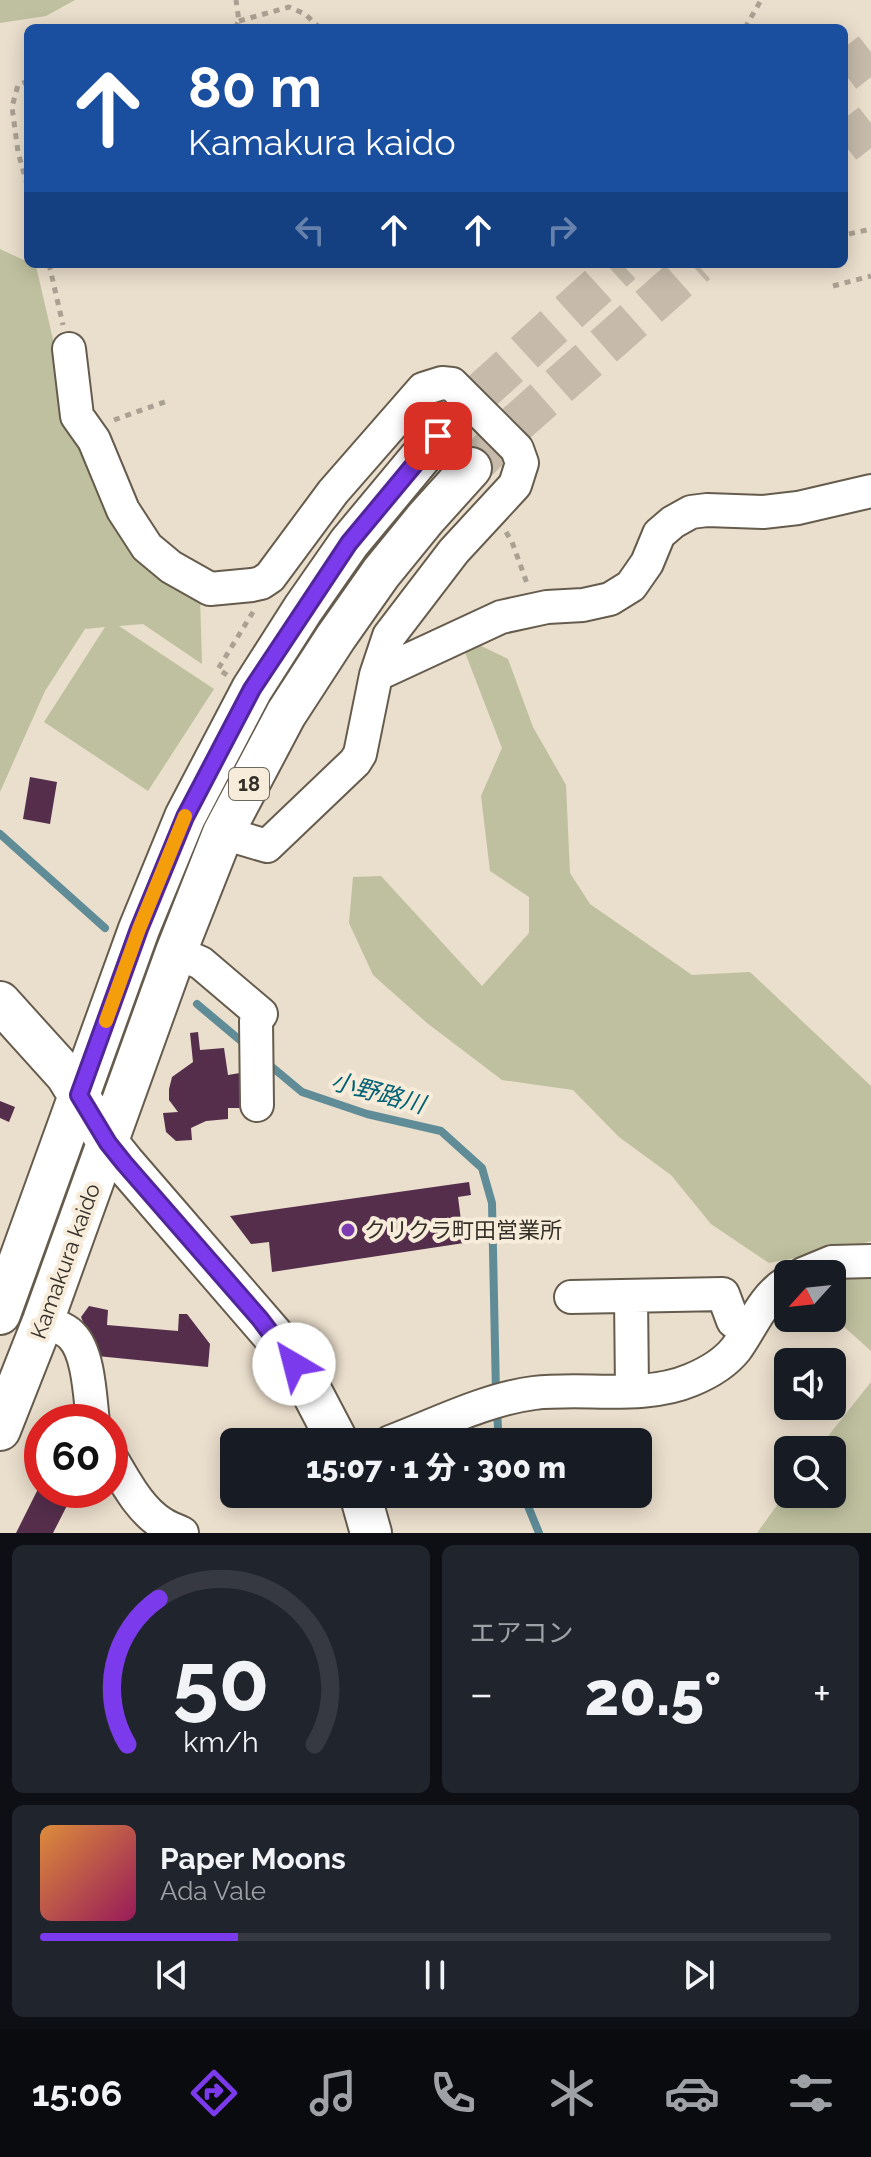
<!DOCTYPE html>
<html lang="ja">
<meta charset="utf-8">
<style>
:root{--surface:#171b24;--page:#20242c;--text:#f1f3f6;--muted:#9ea1a6;--line:#363941;--accent:#7c3aed}
body{margin:0;font-family:Raleway,"Noto Sans JP",sans-serif;background:var(--page);color:var(--text);height:100vh;display:flex;flex-direction:column;font-size:30px;white-space:nowrap}
*{box-sizing:border-box;margin:0}
p{font-size:26px;color:var(--muted)}
.icon{flex:none;width:44px;height:44px;fill:none;stroke:currentColor;stroke-width:2;stroke-linecap:round;stroke-linejoin:round}
.map{position:relative;height:1533px;overflow:hidden}
.sheet{display:flex;flex-direction:column;gap:12px;padding:12px;background:#0d0f14;flex:1}
.sheet>*{flex:none}
.banner{position:absolute;left:24px;top:24px;width:824px;height:244px;border-radius:12px;box-shadow:0 4px 20px #0003;background:#1a4fa0;color:#fff;overflow:hidden}
.needle{width:52px;rotate:243deg}
.fabs{position:absolute;left:774px;top:1260px;display:grid;gap:16px}
.fabs a{display:grid;place-items:center;width:72px;height:72px;border-radius:12px;background:var(--surface);box-shadow:0 4px 20px #0003;font-size:40px}
.speed{position:absolute;left:24px;top:1404px;display:flex;gap:16px;font-size:40px;font-weight:700;text-align:center}
.speed>*{display:grid;place-content:center;width:104px;height:104px;border-radius:50%;background:var(--surface);box-shadow:0 4px 20px #0003;line-height:1}
.speed .limit{border:12px solid #d22;background:#fff;color:#111}
.pin{position:absolute;display:grid;place-items:center;width:68px;height:68px;color:#fff;margin:-34px;border-radius:16px;box-shadow:0 4px 12px #0006}
.me{position:absolute;width:88px;margin:-44px;rotate:323deg;stroke-linejoin:round;filter:drop-shadow(0 0 6px #0008)}
.turn{display:flex;align-items:center;gap:28px;height:168px;padding:0 32px;font-size:36px}
.turn .icon{width:104px;height:104px;stroke-width:2.5}
.turn b{display:block;font-size:56px;line-height:68px}
.lanes{display:flex;align-items:center;height:76px;padding:0 32px;background:#0003;justify-content:center;gap:40px;direction:ltr}
.lanes .off{opacity:.35}
.big{font-size:60px;font-weight:800;line-height:1.1}
.sheet .card{flex:1;display:flex;flex-direction:column;justify-content:center;gap:12px;min-width:0;padding:0 28px;border-radius:12px;background:var(--page)}
.sheet .dial{align-items:center;gap:0}
.dial svg{height:208px;overflow:visible;fill:none;stroke:var(--line);stroke-width:7;stroke-linecap:round;text-anchor:middle}
.dial text{fill:var(--text);stroke:none}
.song{display:flex;align-items:center;gap:24px}
.cover{width:96px;height:96px;border-radius:12px;background:linear-gradient(135deg,hsl(30 70% 55%),hsl(330 70% 35%))}
.played{height:8px;border-radius:4px;background:linear-gradient(90deg,var(--accent) 25%,var(--line) 25%)}
.keys{display:flex;justify-content:space-around;direction:ltr}
.heat{display:flex;justify-content:space-between;align-items:center;font-size:44px;direction:ltr}
.sheet .tiles{flex:1;display:grid;gap:12px;grid-template-columns:1fr 1fr}
.card:last-child{grid-column:span 2}
.trip{position:absolute;left:220px;top:1428px;width:432px;height:80px;border-radius:12px;background:var(--surface);box-shadow:0 4px 20px #0003;font-weight:800;line-height:80px;text-align:center}
.menu{display:flex;height:128px;justify-content:space-around;align-items:center;background:#090b0e;color:var(--muted)}
.menu .icon{width:56px;height:56px}
.menu .selected{color:var(--accent)}
.menu b{font-size:36px;color:var(--text)}
.map>svg:first-child{display:block}
</style>
<div class="map">
<svg width="871" height="1533" viewBox="0 0 871 1533">
<rect width="100%" height="100%" fill="#eadecc"/>
<path fill="#bec09f" d="M0,0H75L46,16L0,23Z
M0,249L28,262V264L36,266L73,426L200,596L202,664L143,624L119,626L214,689L148,791L44,722L105,627L85,629L45,691L0,792Z
M461,636L508,659L533,727L566,785L570,873L590,904L692,975L750,972L871,1086V1241L861,1244L871,1245V1351L832,1316V1274H808L800,1257L769,1263L711,1224L671,1175L619,1137L573,1090L502,1080L427,1023L373,975L349,923L353,877L381,876L482,986L529,933V897L490,871L481,796L502,748L466,655Z
M871,1382V1533H757L788,1490V1494H832V1450H817Z"/>
<g fill="none" stroke-linecap="round" stroke-linejoin="round">
<path stroke="#5f8c97" stroke-width="8" d="M0,834L105,928
M197,1004L247,1046
M266,1062L302,1092L367,1114L441,1131L482,1168L492,1203L496,1394
M497,1408L498,1429L503,1442
M523,1494L539,1533"/>
</g>
<path fill="#552e4c" d="M30,777L57,782L50,824L23,819Z
M198,1032L200,1050L224,1048L228,1075L240,1073L244,1108H228V1119L206,1121L191,1128L192,1140L176,1141L166,1132L163,1113L178,1112L169,1100V1089L172,1077L193,1062L190,1033Z
M0,1101L15,1107L9,1122L0,1118Z
M469,1182L471,1195L458,1197L464,1243L272,1272L269,1242L251,1244L230,1216Z
M89,1306L108,1310L107,1325L178,1331L179,1314H187L210,1344L208,1367L97,1356L81,1317Z
M42,1481V1490H75L53,1533H16Z"/>
<g fill="none" stroke-linecap="round" stroke-linejoin="round">
<path stroke="#c6bbab" stroke-width="40" stroke-dasharray="40 20" stroke-linecap="butt" d="M844,73L871,52
M844,144L871,123
M438,436L479,394L622,264
M471,468L518,422L697,264"/>
<g stroke="#665c4d" stroke-width="36">
<path id="minor" d="M69,349L77,416L94,440L123,510L147,547L171,567L210,589L252,585L261,583L270,577L333,492L423,389L442,383L452,384L517,449L522,463L515,485L454,551L389,636L376,675L360,754L355,762L267,846L223,833
M376,675L501,617L547,607L583,605L610,599L631,586L647,563L659,534L673,522L691,512L707,510L763,512L798,508L871,491
M176,952L201,963L261,1014L256,1021L257,1105
M803,1274L832,1262L871,1261
M631,1296L632,1390
M571,1297L723,1294L733,1321L747,1331
M43,1321C52,1325 65,1328 72,1336C89,1353 90,1398 93,1422
M390,1442C435,1425 486,1399 534,1393C584,1387 644,1400 691,1380C708,1373 725,1363 736,1349C752,1327 764,1295 788,1282
M110,1456C124,1479 139,1510 163,1524C169,1528 176,1530 182,1533"/>
</g>
<g stroke="#665c4d" stroke-width="44">
<path id="major" d="M0,1002L66,1075L108,1143L124,1163L284,1348L305,1379L338,1442
M0,1314L139,929L185,817L252,689L303,609L349,543L438,436
M0,1430L43,1321L176,952L223,833L286,714L336,637L381,573L425,519L471,468
M360,1494L371,1533"/>
</g>
<path stroke="#aaa193" stroke-width="5" stroke-dasharray="6 6" stroke-linecap="butt" d="M239,21L289,7L305,14L320,28
M235,28L239,21L236,0
M745,28L761,0
M28,81L18,85L12,107L18,152L28,188
M849,234L871,229
M49,264L63,325
M833,286L871,276
M114,420L170,400
M506,532L512,542L528,586
M227,675L218,669L253,612"/>
<use href="#minor" stroke="#fff" stroke-width="32"/>
<use href="#major" stroke="#fff" stroke-width="40"/>
</g>
<g fill="none" stroke-linecap="round" stroke-linejoin="round">
<g stroke="#51269a" stroke-width="20">
<path id="route" d="M294,1364L260,1319L124,1163L108,1143L79,1095L139,929L185,817L252,689L349,543L438,436"/>
</g>
<use href="#route" stroke="#7c3aed" stroke-width="14"/>
<path stroke="#f59e0b" stroke-width="14" d="M106,1021L139,929L185,816"/>
</g>
<circle fill="#7c3bb0" stroke="#f7ebd9" stroke-width="3" cx="348" cy="1230" r="8"/>
<g text-anchor="middle" stroke-width="8" stroke-linejoin="round" paint-order="stroke">
<rect fill="#f7ebd9" stroke="#6e685e" stroke-width="2" x="229" y="768" width="40" height="32" rx="6"/>
<g font-size="20" font-weight="bold" fill="#343029">
<text x="249" y="791">18</text>
</g>
<g font-size="22" fill="#343029" stroke="#f7ebd9" text-anchor="start">
<text x="364" y="1238">クリクラ町田営業所</text>
</g>
<g font-size="22" fill="#343029" stroke="#f7ebd9">
<text transform="translate(65 1261) rotate(-70)" y="8">Kamakura kaido</text>
</g>
<g font-size="24" font-style="italic" fill="#016275" stroke="#f7ebd9">
<text transform="translate(378 1093) rotate(15)" y="8">小野路川</text>
</g>
</g>
</svg>
<div class="fabs">
<a><svg class="needle" viewBox="-14 -14 28 28"><path d="M0-13l5 13h-10z" fill="#e53935"/><path d="M0 13l5-13h-10z" fill="#9ea1a6"/></svg></a>
<a><svg class="icon" aria-label="sound" viewBox="0 0 24 24"><path d="M4 9h4l5-4v14l-5-4H4zM17 9q2 3 0 6"/></svg></a>
<a><svg class="icon" aria-label="search" viewBox="0 0 24 24"><circle cx="10" cy="10" r="6"/><path d="M15 15l6 6"/></svg></a>
</div>
<div class="speed"><div class="limit">60</div></div>
<div class="pin" style="left:438px;top:436px;background:#d93025"><svg class="icon" aria-label="arrive" viewBox="0 0 24 24"><path d="M6 21V4h12l-3 4 3 4H6"/></svg></div>
<svg class="me" style="left:294px;top:1364px" viewBox="-20 -20 40 40"><circle r="19" fill="#fff"/><path d="M0-13L10 11 0 6-10 11z" fill="#7c3aed"/></svg>
<div class="trip">15:07 · 1 分 · 300 m</div>
<div class="banner">
<div class="turn"><svg class="icon" aria-label="ahead" viewBox="0 0 24 24"><path d="M12 20V5M6 11l6-6 6 6"/></svg><div><b>80 m</b>Kamakura kaido</div></div>
<div class="lanes"><svg class="icon off" aria-label="left" viewBox="0 0 24 24"><path d="M17 20v-9H6M10 6l-5 5 5 5"/></svg><svg class="icon" aria-label="ahead" viewBox="0 0 24 24"><path d="M12 20V5M6 11l6-6 6 6"/></svg><svg class="icon" aria-label="ahead" viewBox="0 0 24 24"><path d="M12 20V5M6 11l6-6 6 6"/></svg><svg class="icon off" aria-label="right" viewBox="0 0 24 24"><path d="M7 20v-9h11M14 6l5 5-5 5"/></svg></div>
</div>
</div>
<section class="sheet">
<div class="tiles">
<div class="card dial"><svg viewBox="0 0 100 80">
<path d="M14 69A42 42 0 1 1 86 69"/>
<path d="M14 69A42 42 0 0 1 26 13" stroke="#7c3aed"/>
<text x="50" y="56" font-size="32" font-weight="700">50</text>
<text x="50" y="72" font-size="11">km/h</text>
</svg></div>
<div class="card"><p>エアコン</p>
<div class="heat"><a>−</a><b class="big">20.5°</b><a>+</a></div>
</div>
<div class="card">
<div class="song"><i class="cover"></i><div><b>Paper Moons</b><p>Ada Vale</p></div></div>
<div class="played"></div>
<div class="keys"><svg class="icon" aria-label="previous" viewBox="0 0 24 24"><path d="M18 5L8 12l10 7zM5 5v14"/></svg><svg class="icon" aria-label="pause" viewBox="0 0 24 24"><path d="M8 5v14M16 5v14"/></svg><svg class="icon" aria-label="next" viewBox="0 0 24 24"><path d="M6 5l10 7-10 7zM19 5v14"/></svg></div>
</div>
</div>
</section>
<nav class="menu">
<b>15:06</b>
<svg class="icon selected" aria-label="directions" viewBox="0 0 24 24"><path d="M12 3l9 9-9 9-9-9zM9 14v-3h6M13 9l2 2-2 2"/></svg>
<svg class="icon" aria-label="music" viewBox="0 0 24 24"><path d="M9 18V5l10-2v13"/><circle cx="6" cy="18" r="3"/><circle cx="16" cy="16" r="3"/></svg>
<svg class="icon" aria-label="phone" viewBox="0 0 24 24"><path d="M5 4h4l2 5-3 2q2 4 5 5l2-3 5 2v4C11 20 4 13 5 4z"/></svg>
<svg class="icon" aria-label="climate" viewBox="0 0 24 24"><path d="M12 3v18M4 7l16 10M4 17L20 7"/></svg>
<svg class="icon" aria-label="car" viewBox="0 0 24 24"><path d="M5 17H2v-5l4-1 3-4h7l3 4 3 1v5h-3M9 17h6M6 11h13"/><circle cx="7" cy="17" r="2"/><circle cx="17" cy="17" r="2"/></svg>
<svg class="icon" aria-label="filters" viewBox="0 0 24 24"><path d="M4 7h16M4 17h16"/><circle cx="9" cy="7" r="2"/><circle cx="15" cy="17" r="2"/></svg>
</nav>
